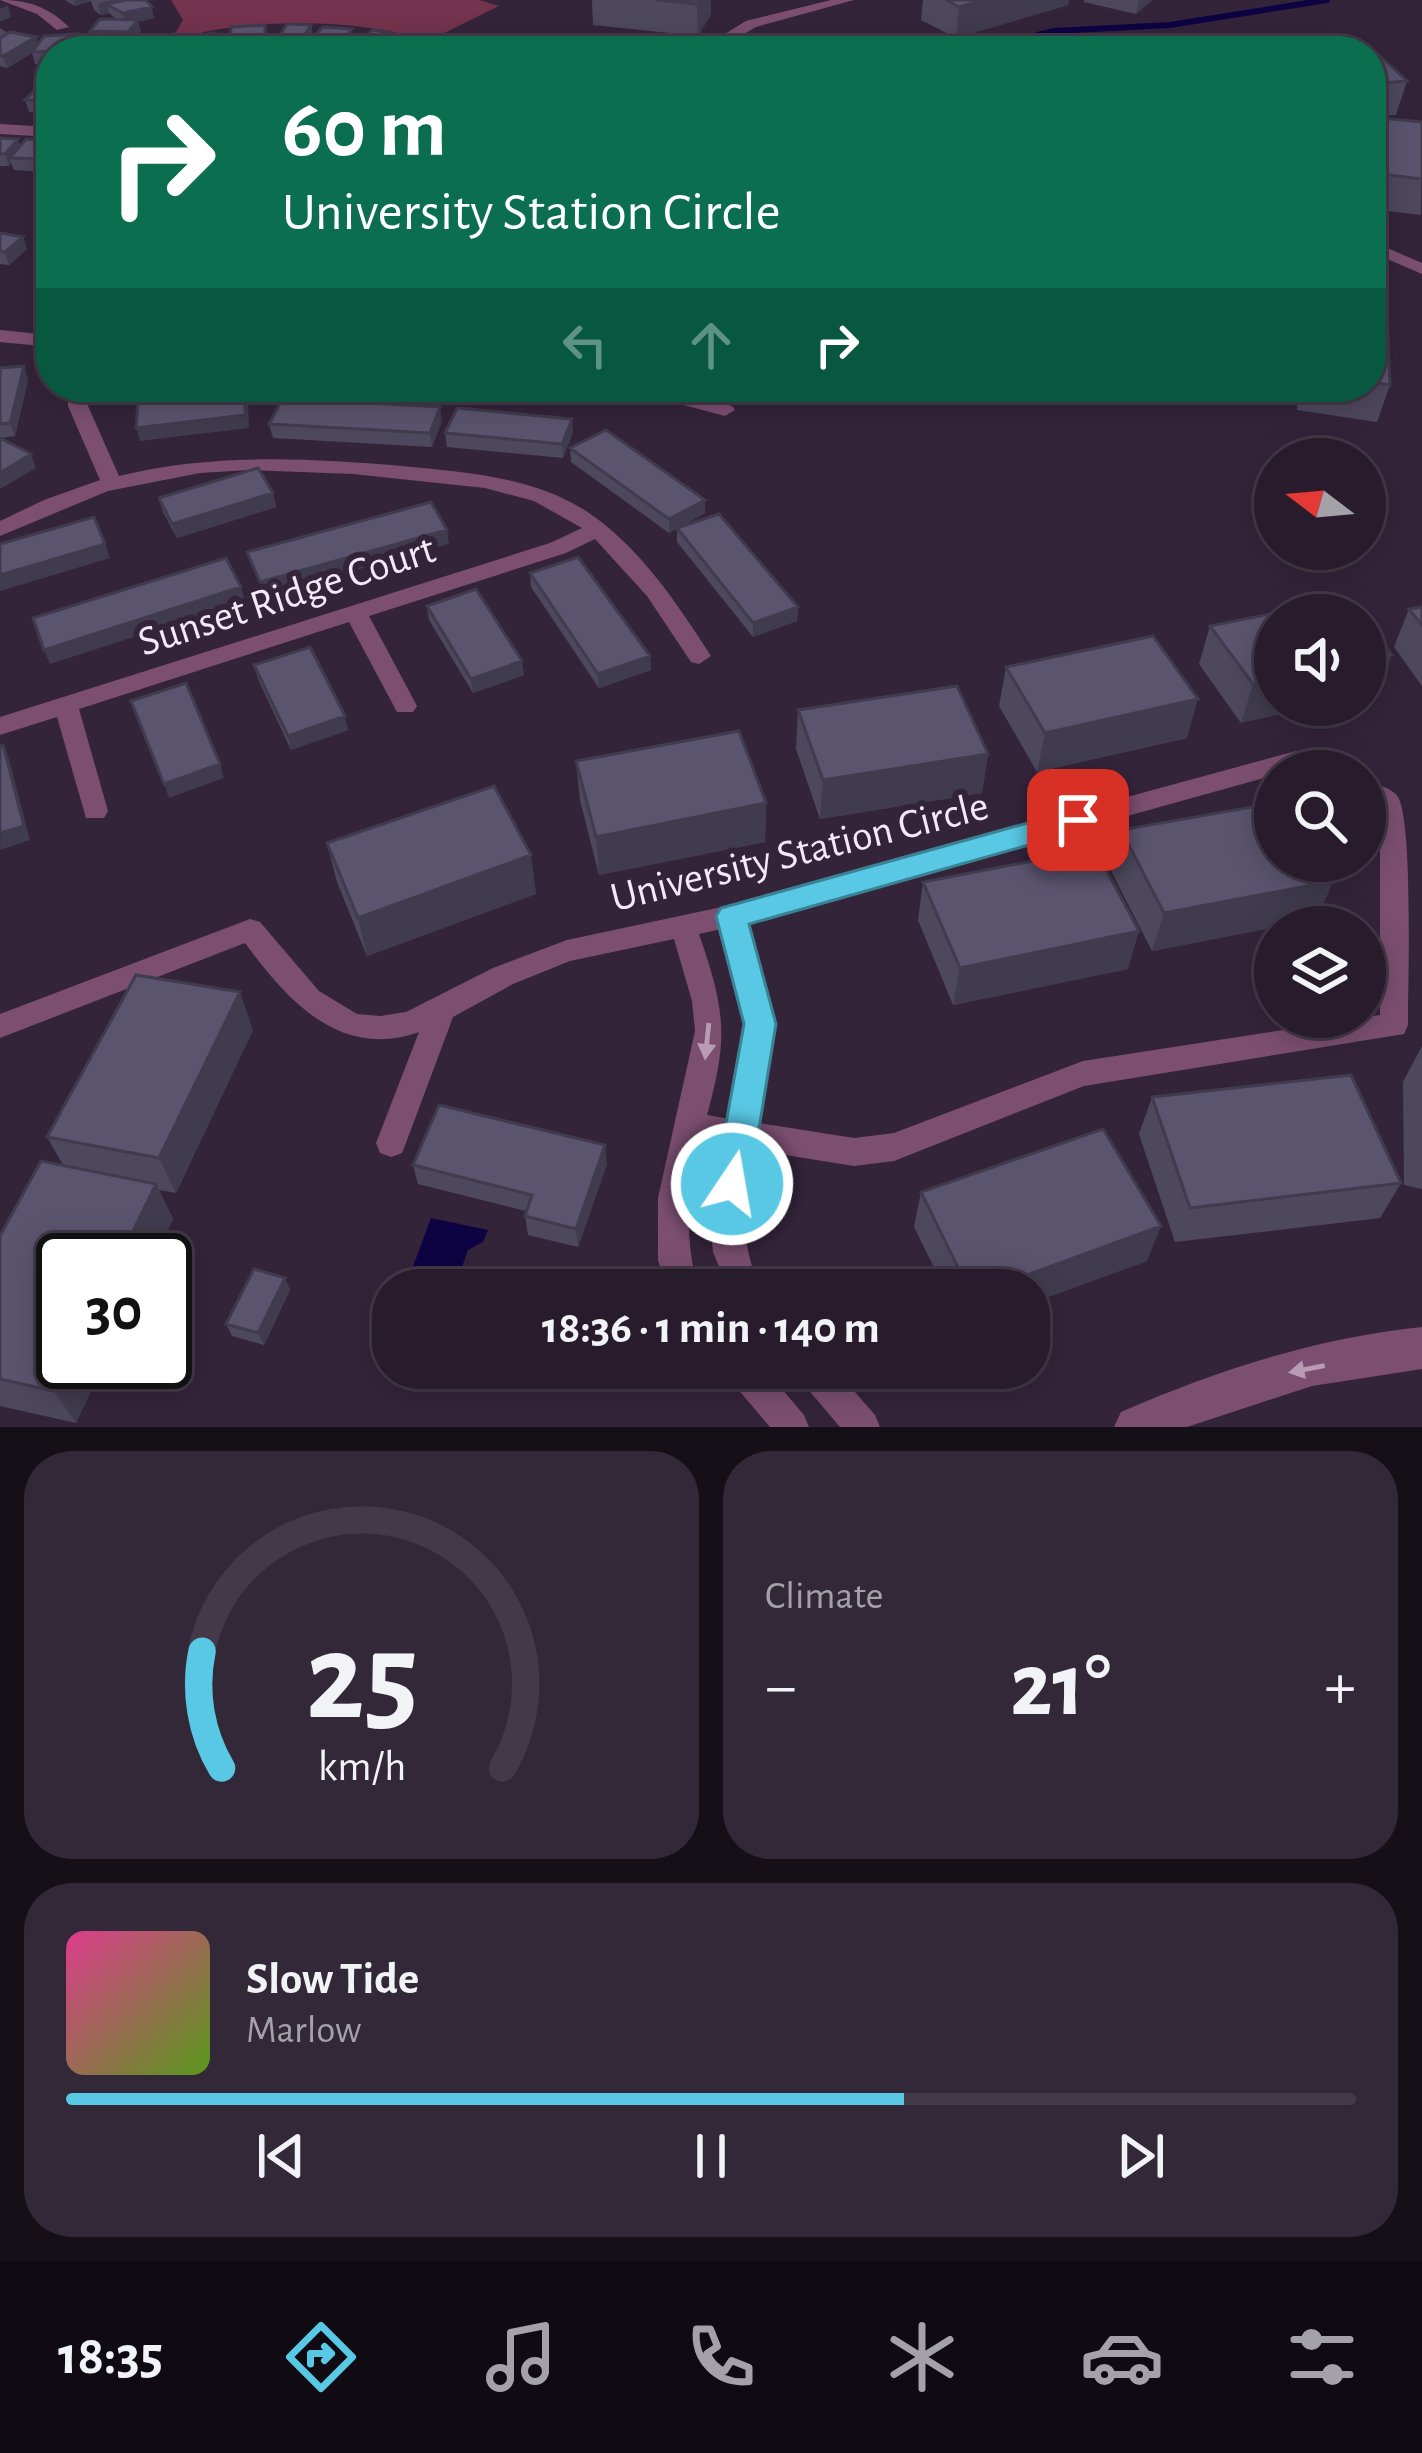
<!DOCTYPE html>
<meta charset="utf-8">
<style>
:root{--surface:#271b2c;--page:#332838;--text:#f1f3f6;--muted:#a4a1a9;--line:#433948;--accent:#59c8e4}
body{margin:0;font-family:"Alegreya Sans",sans-serif;background:var(--page);color:var(--text);height:100vh;display:flex;flex-direction:column;font-size:45px;white-space:nowrap}
*{box-sizing:border-box;margin:0}
p{font-size:39px;color:var(--muted)}
.icon{flex:none;width:66px;height:66px;fill:none;stroke:currentColor;stroke-width:2;stroke-linecap:round;stroke-linejoin:round}
.map{position:relative;height:1427px;overflow:hidden}
.panel{display:flex;flex-direction:column;gap:24px;padding:24px;background:#150f18;flex:1}
.panel>*{flex:none}
.hud{position:absolute;left:36px;top:36px;width:1350px;height:366px;border-radius:48px;box-shadow:0 6px 30px #0003,0 0 0 3px var(--line);background:#0b6e4f;color:#fff;overflow:hidden}
.needle{width:78px;rotate:286deg}
.buttons{position:absolute;left:1254px;top:438px;display:grid;gap:24px}
.buttons a{display:grid;place-items:center;width:132px;height:132px;border-radius:50%;background:var(--surface);box-shadow:0 6px 30px #0003,0 0 0 3px var(--line);font-size:60px}
.speed{position:absolute;left:36px;top:1233px;display:flex;gap:24px;font-size:60px;font-weight:700;text-align:center}
.speed>*{display:grid;place-content:center;width:156px;height:156px;border-radius:50%;background:var(--surface);box-shadow:0 6px 30px #0003,0 0 0 3px var(--line);line-height:1}
.speed .limit{border:6px solid #111;border-radius:18px;background:#fff;color:#111}
.pin{position:absolute;display:grid;place-items:center;width:102px;height:102px;color:#fff;margin:-51px;border-radius:24px;box-shadow:0 6px 18px #0006}
.me{position:absolute;width:132px;margin:-66px;rotate:12deg;stroke-linejoin:round;filter:drop-shadow(0 0 9px #0008)}
.turn{display:flex;align-items:center;gap:42px;height:252px;padding:0 48px;font-size:54px}
.turn .icon{width:156px;height:156px;stroke-width:2.5}
.turn b{display:block;font-size:84px;line-height:102px}
.lanes{display:flex;align-items:center;height:114px;padding:0 48px;background:#0003;justify-content:center;gap:60px;direction:ltr}
.lanes .off{opacity:.35}
.big{font-size:90px;font-weight:700;line-height:1.1}
.panel .card{flex:1;display:flex;flex-direction:column;justify-content:center;gap:18px;min-width:0;padding:0 42px;border-radius:48px;background:var(--page)}
.panel .dial{align-items:center;gap:0}
.dial svg{height:312px;overflow:visible;fill:none;stroke:var(--line);stroke-width:7;stroke-linecap:round;text-anchor:middle}
.dial text{fill:var(--text);stroke:none}
.song{display:flex;align-items:center;gap:36px}
.cover{width:144px;height:144px;border-radius:18px;background:linear-gradient(135deg,hsl(330 70% 55%),hsl(90 70% 35%))}
.played{height:12px;border-radius:6px;background:linear-gradient(90deg,var(--accent) 65%,var(--line) 65%)}
.keys{display:flex;justify-content:space-around;direction:ltr}
.heat{display:flex;justify-content:space-between;align-items:center;font-size:66px;direction:ltr}
.panel .tiles{flex:1;display:grid;gap:24px;grid-template-columns:1fr 1fr}
.card:last-child{grid-column:span 2}
.trip{position:absolute;left:372px;top:1269px;width:678px;height:120px;border-radius:48px;background:var(--surface);box-shadow:0 6px 30px #0003,0 0 0 3px var(--line);font-weight:700;line-height:120px;text-align:center}
.tab-bar{display:flex;height:192px;justify-content:space-around;align-items:center;background:#100b12;color:var(--muted)}
.tab-bar .icon{width:84px;height:84px}
.tab-bar .active{color:var(--accent)}
.tab-bar b{font-size:54px;color:var(--text)}
.map>svg:first-child{display:block}
</style>
<div class="map">
<svg width="1422" height="1427" viewBox="0 0 1422 1427">
<rect width="100%" height="100%" fill="#34243a"/>
<path fill="#74334e" d="M171,0H479L499,6L428,41C362,20 277,19 209,31C185,36 160,51 136,51L176,32L183,20Z"/>
<path fill="#0d0343" d="M431,1218L488,1230L483,1242L468,1250L454,1290H393V1301L389,1300L394,1287L408,1280Z"/>
<g fill="none" stroke-linecap="round" stroke-linejoin="round">
<path stroke="#0d0343" stroke-width="6" d="M973,51L1054,31L1170,25L1327,0"/>
<path fill="#7c4f71" fill-rule="evenodd" d="M0,0C29,0 48,7 69,27L57,30L37,14Z
M831,0H854L756,27L714,51H697L746,21Z
M0,124L51,127V137L0,134Z
M1371,241L1422,263V274L1371,252Z
M0,330L51,335V347L0,342Z
M67,387H87L88,406L119,476C212,453 306,458 401,466C464,472 531,476 586,511C639,546 677,603 711,656L699,664L691,662L647,596L595,539L566,553L369,616L417,706L413,712H397L349,622L79,709L108,811L104,818H86L57,717L0,735V717L550,543L582,528L534,501L485,488L353,474L249,470L200,473L108,491L0,536V521L44,500L100,480L68,406Z
M563,387L670,389L732,406L735,410L725,416L669,401L573,393Z
M1296,751L1331,765L1334,771H1275V775L746,922L774,1024L759,1123L854,1138L894,1133L1083,1061L1380,1015V843L1375,805L1365,801V781C1375,784 1393,788 1398,797C1413,822 1408,986 1408,1025L1404,1034L1084,1086L894,1161L854,1166L755,1150C746,1212 736,1230 761,1290H729L713,1252L711,1232L726,1145L701,1141C688,1193 683,1238 699,1290H667L658,1260V1198L695,1031L692,1001L674,939L570,961L513,984L453,1017L406,1143L402,1153L391,1157L380,1153L376,1143L419,1032C340,1060 288,1001 245,943L0,1038V1014L250,919L260,922L319,991L357,1014L380,1016L406,1012L493,968L567,940L731,905ZM721,929L746,1024L730,1119L707,1115C729,1036 725,1010 699,934Z
M725,1368H764L804,1415L809,1427H770L730,1380Z
M795,1368H834L875,1415L880,1427H840L800,1380Z"/>
<path fill="#7c4f71" fill-rule="evenodd" d="M1422,1327V1369L1312,1386L1187,1427H1114L1121,1412C1218,1370 1316,1338 1422,1327Z"/>
</g>
<path fill="#4e485f" d="M65,0H146L154,18L138,22L141,31L131,44L93,43L90,31L116,19L109,13L101,15L94,10L91,1L75,6Z
M592,0H711V14L698,36L593,25Z
M923,0H1069L1068,5L956,38L921,20Z
M1084,0H1152L1136,14L1084,2Z
M265,25L267,51H232L230,43Z
M311,25L313,36L304,51H279L277,40Z
M0,28L8,33L36,37L38,44L77,34L81,46L77,51H51V64H35L32,53L7,68L0,66Z
M314,36L354,41L345,51L316,48Z
M358,41L396,46L389,51H360Z
M1371,56L1407,81L1396,115L1371,116Z
M51,84V113L29,112L25,100Z
M1371,117L1422,122L1421,215L1371,209Z
M0,138L21,146L51,140V163L44,172L14,170L11,163L9,166H0Z
M0,233L23,237L27,249L9,265L0,264Z
M1371,288L1390,385L1377,422L1297,410L1298,387H1371Z
M0,368L28,380L15,436L0,438Z
M874,387H953L952,390L877,396Z
M1149,387H1263L1260,398Z
M442,421L432,447L273,438L269,424Z
M573,432L563,458L447,447L445,433Z
M570,448L705,513L679,528L797,621L753,637L677,542V529L669,533L571,462Z
M273,493L276,507L177,538L163,512L159,498Z
M530,573L650,656L651,670L599,688L531,587Z
M427,606L524,675L473,693L429,620Z
M1422,607V686L1394,647L1409,609Z
M1210,626L1275,705L1241,723L1199,664Z
M254,665L348,730L291,750L258,679Z
M1006,667L1187,738L1037,772L999,706Z
M798,710L988,754L982,793L820,819L796,749Z
M576,761L766,803L765,842L599,875L580,800Z
M1121,830L1333,881L1317,919L1152,951L1110,869Z
M327,843L536,894L367,956L337,882Z
M923,882L1128,969L953,1005L918,920Z
M253,1030L176,1193L159,1190L173,1219L154,1260H63V1362H105L76,1423L0,1406V1236L63,1165L47,1137Z
M1422,1046V1189L1404,1185L1403,1082Z
M1152,1097L1401,1183L1380,1218L1175,1242L1139,1134Z
M607,1164L578,1247L528,1235L525,1216L526,1211L418,1184L413,1165Z
M921,1192L1147,1261L1029,1304V1290H945L914,1227Z
M285,1278L290,1290L264,1345L232,1336L226,1324Z"/>
<path fill="#403b4e" d="M74,0H92L75,6Z
M112,0H142L106,4L109,13L101,15L98,4Z
M700,0H711V14L698,36L697,4Z
M983,0H1069L1068,5L956,38L959,7Z
M1139,0H1152L1136,14Z
M8,5L11,17L0,22V9Z
M152,7L154,18L138,22L141,31L131,44L123,13Z
M311,25L313,36L303,51L301,41Z
M352,29L354,41L345,51L344,39Z
M77,34L81,46L77,51H65Z
M395,34L396,46L389,51H381L380,45Z
M36,37L39,49L7,68L3,56Z
M18,139L22,151L10,158L11,163L9,166L5,154Z
M51,146V163L44,172L40,159Z
M23,237L27,249L9,265L5,252Z
M24,366L28,380L15,436L10,423Z
M245,390L248,403L249,428L140,441L136,428Z
M440,407L442,421L432,447L430,433Z
M572,419L573,432L563,458L562,444Z
M31,454L36,468L0,489V473Z
M273,493L276,507L177,538L172,524Z
M705,500V513L669,533V519Z
M447,530L449,544L264,596L260,582Z
M105,544L110,558L0,591V575Z
M241,587L245,601L50,664L44,650Z
M798,607L797,621L753,637V623Z
M1392,655L1376,694L1365,696V661Z
M650,656L651,670L599,688L598,674Z
M522,661L524,675L473,693L471,679Z
M1275,680V705H1323L1241,723L1253,684Z
M1198,699L1187,738L1037,772L1045,733Z
M345,716L348,730L291,750L288,736Z
M3,745L9,759L30,840L0,850Z
M988,754L982,793L820,819L823,780Z
M220,764L224,778L169,798L164,784Z
M766,803L765,842L599,875L596,837Z
M531,855L536,894L367,956L358,918Z
M1333,881L1317,919L1152,951L1164,913Z
M1139,931L1128,969L953,1005L960,968Z
M240,992L253,1030L176,1193L159,1158Z
M605,1145L607,1164L578,1247L576,1229Z
M156,1184L173,1219L154,1260H119Z
M1161,1226L1147,1261L1029,1304V1290H986Z
M285,1278L290,1290L264,1345L258,1333Z
M68,1362H105L76,1423L54,1391Z"/>
<path fill="#5b546f" stroke="#403b4e" stroke-width="3" d="M126,0H146L152,7L123,13L106,4Z
M655,0H700L697,4Z
M946,0H983L959,7Z
M100,19L138,20L128,32L90,31Z
M287,24L311,25L301,41L277,40Z
M265,25V40L230,43L231,27Z
M323,27L352,29L344,39L314,36Z
M373,30L395,34L380,45L358,41Z
M10,32L36,37L3,56L0,55V38Z
M216,33L222,47L192,51L187,37Z
M77,34L65,51L32,52L44,36Z
M167,43L176,51H137Z
M1379,55L1407,81L1371,84V56Z
M40,84H51L50,101L25,100Z
M1371,117L1422,122V179L1371,173Z
M0,138L18,139L5,154H0Z
M26,139L51,140V146L40,159L10,158Z
M0,233L23,237L5,252L0,251Z
M1371,288L1386,290L1390,385L1371,382Z
M24,366L10,423L0,424V368Z
M245,390V415L136,428L138,402Z
M283,398L440,407L430,433L269,424Z
M457,408L572,419L562,444L445,433Z
M606,430L705,500L669,519L570,448Z
M0,438L31,454L0,473Z
M258,468L273,493L172,524L159,498Z
M431,502L447,530L260,582L247,552Z
M719,514L798,607L753,623L677,528Z
M94,517L105,544L0,575V544Z
M578,557L650,656L598,674L530,573Z
M226,558L241,587L44,650L33,618Z
M476,589L522,661L471,679L427,606Z
M1344,599L1358,615H1275V680L1253,684L1210,626Z
M1422,607V625L1409,609Z
M1365,623L1392,655L1365,661Z
M1153,636L1198,699L1045,733L1006,667Z
M310,647L345,716L288,736L254,665Z
M186,683L220,764L164,784L131,701Z
M957,686L988,754L823,780L798,710Z
M739,731L766,803L596,837L576,761Z
M3,745L24,826L0,833V746Z
M494,786L531,855L358,918L327,843Z
M1275,803V861H1321L1333,881L1164,913L1121,830Z
M1095,849L1139,931L960,968L923,882Z
M136,975L240,992L159,1158L47,1137Z
M1351,1075L1401,1183L1190,1208L1152,1097Z
M439,1105L605,1145L576,1229L525,1216L532,1195L413,1165Z
M1103,1129L1161,1226L986,1290H969L921,1192Z
M41,1161L156,1184L119,1260H63V1362H68L54,1391L0,1379V1236Z
M254,1269L285,1278L258,1333L226,1324Z"/>
<defs><path id="oneway-solid" d="M-6-.8H1V-3.2L6.5 0L1 3.2V.8H-6Z" transform="scale(3)"/></defs>
<g fill="#b89cb4">
<use href="#oneway-solid" transform="translate(707 1041) rotate(96)"/>
<use href="#oneway-solid" transform="translate(1307 1369) rotate(169)"/>
</g>
<path fill="#59c8e4" stroke="#3a8294" stroke-width="3" d="M1078,809L1089,812L1093,820L1089,828L749,924L776,1024L750,1184L745,1195L732,1200L720,1195L715,1184L744,1024L716,916L721,908Z"/>
<g text-anchor="middle" stroke-width="12" stroke-linejoin="round" paint-order="stroke">
<g font-size="42" fill="#f3e9f7" stroke="#34243a">
<text transform="translate(286 594) rotate(-18)" y="15">Sunset Ridge Court</text>
<text transform="translate(799 850) rotate(-14)" y="15">University Station Circle</text>
</g>
</g>
</svg>
<div class="buttons">
<a><svg class="needle" viewBox="-14 -14 28 28"><path d="M0-13l5 13h-10z" fill="#e53935"/><path d="M0 13l5-13h-10z" fill="#a4a1a9"/></svg></a>
<a><svg class="icon" aria-label="sound" viewBox="0 0 24 24"><path d="M4 9h4l5-4v14l-5-4H4zM17 9q2 3 0 6"/></svg></a>
<a><svg class="icon" aria-label="search" viewBox="0 0 24 24"><circle cx="10" cy="10" r="6"/><path d="M15 15l6 6"/></svg></a>
<a><svg class="icon" aria-label="layers" viewBox="0 0 24 24"><path d="M12 4l9 5-9 5-9-5zM3 14l9 5 9-5"/></svg></a>
</div>
<div class="speed"><div class="limit">30</div></div>
<div class="pin" style="left:1078px;top:820px;background:#d93025"><svg class="icon" aria-label="arrive" viewBox="0 0 24 24"><path d="M6 21V4h12l-3 4 3 4H6"/></svg></div>
<svg class="me" style="left:732px;top:1184px" viewBox="-20 -20 40 40"><circle r="17" fill="#59c8e4" stroke="#fff" stroke-width="3"/><path d="M0-11L8 9 0 5-8 9z" fill="#fff"/></svg>
<div class="trip">18:36 · 1 min · 140 m</div>
<div class="hud">
<div class="turn"><svg class="icon" aria-label="right" viewBox="0 0 24 24"><path d="M7 20v-9h11M14 6l5 5-5 5"/></svg><div><b>60 m</b>University Station Circle</div></div>
<div class="lanes"><svg class="icon off" aria-label="left" viewBox="0 0 24 24"><path d="M17 20v-9H6M10 6l-5 5 5 5"/></svg><svg class="icon off" aria-label="ahead" viewBox="0 0 24 24"><path d="M12 20V5M6 11l6-6 6 6"/></svg><svg class="icon" aria-label="right" viewBox="0 0 24 24"><path d="M7 20v-9h11M14 6l5 5-5 5"/></svg></div>
</div>
</div>
<section class="panel">
<div class="tiles">
<div class="card dial"><svg viewBox="0 0 100 80">
<path d="M14 69A42 42 0 1 1 86 69"/>
<path d="M14 69A42 42 0 0 1 9 39" stroke="#59c8e4"/>
<text x="50" y="56" font-size="32" font-weight="700">25</text>
<text x="50" y="72" font-size="11">km/h</text>
</svg></div>
<div class="card"><p>Climate</p>
<div class="heat"><a>−</a><b class="big">21°</b><a>+</a></div>
</div>
<div class="card">
<div class="song"><i class="cover"></i><div><b>Slow Tide</b><p>Marlow</p></div></div>
<div class="played"></div>
<div class="keys"><svg class="icon" aria-label="previous" viewBox="0 0 24 24"><path d="M18 5L8 12l10 7zM5 5v14"/></svg><svg class="icon" aria-label="pause" viewBox="0 0 24 24"><path d="M8 5v14M16 5v14"/></svg><svg class="icon" aria-label="next" viewBox="0 0 24 24"><path d="M6 5l10 7-10 7zM19 5v14"/></svg></div>
</div>
</div>
</section>
<nav class="tab-bar">
<b>18:35</b>
<svg class="icon active" aria-label="directions" viewBox="0 0 24 24"><path d="M12 3l9 9-9 9-9-9zM9 14v-3h6M13 9l2 2-2 2"/></svg>
<svg class="icon" aria-label="music" viewBox="0 0 24 24"><path d="M9 18V5l10-2v13"/><circle cx="6" cy="18" r="3"/><circle cx="16" cy="16" r="3"/></svg>
<svg class="icon" aria-label="phone" viewBox="0 0 24 24"><path d="M5 4h4l2 5-3 2q2 4 5 5l2-3 5 2v4C11 20 4 13 5 4z"/></svg>
<svg class="icon" aria-label="climate" viewBox="0 0 24 24"><path d="M12 3v18M4 7l16 10M4 17L20 7"/></svg>
<svg class="icon" aria-label="car" viewBox="0 0 24 24"><path d="M5 17H2v-5l4-1 3-4h7l3 4 3 1v5h-3M9 17h6M6 11h13"/><circle cx="7" cy="17" r="2"/><circle cx="17" cy="17" r="2"/></svg>
<svg class="icon" aria-label="filters" viewBox="0 0 24 24"><path d="M4 7h16M4 17h16"/><circle cx="9" cy="7" r="2"/><circle cx="15" cy="17" r="2"/></svg>
</nav>
